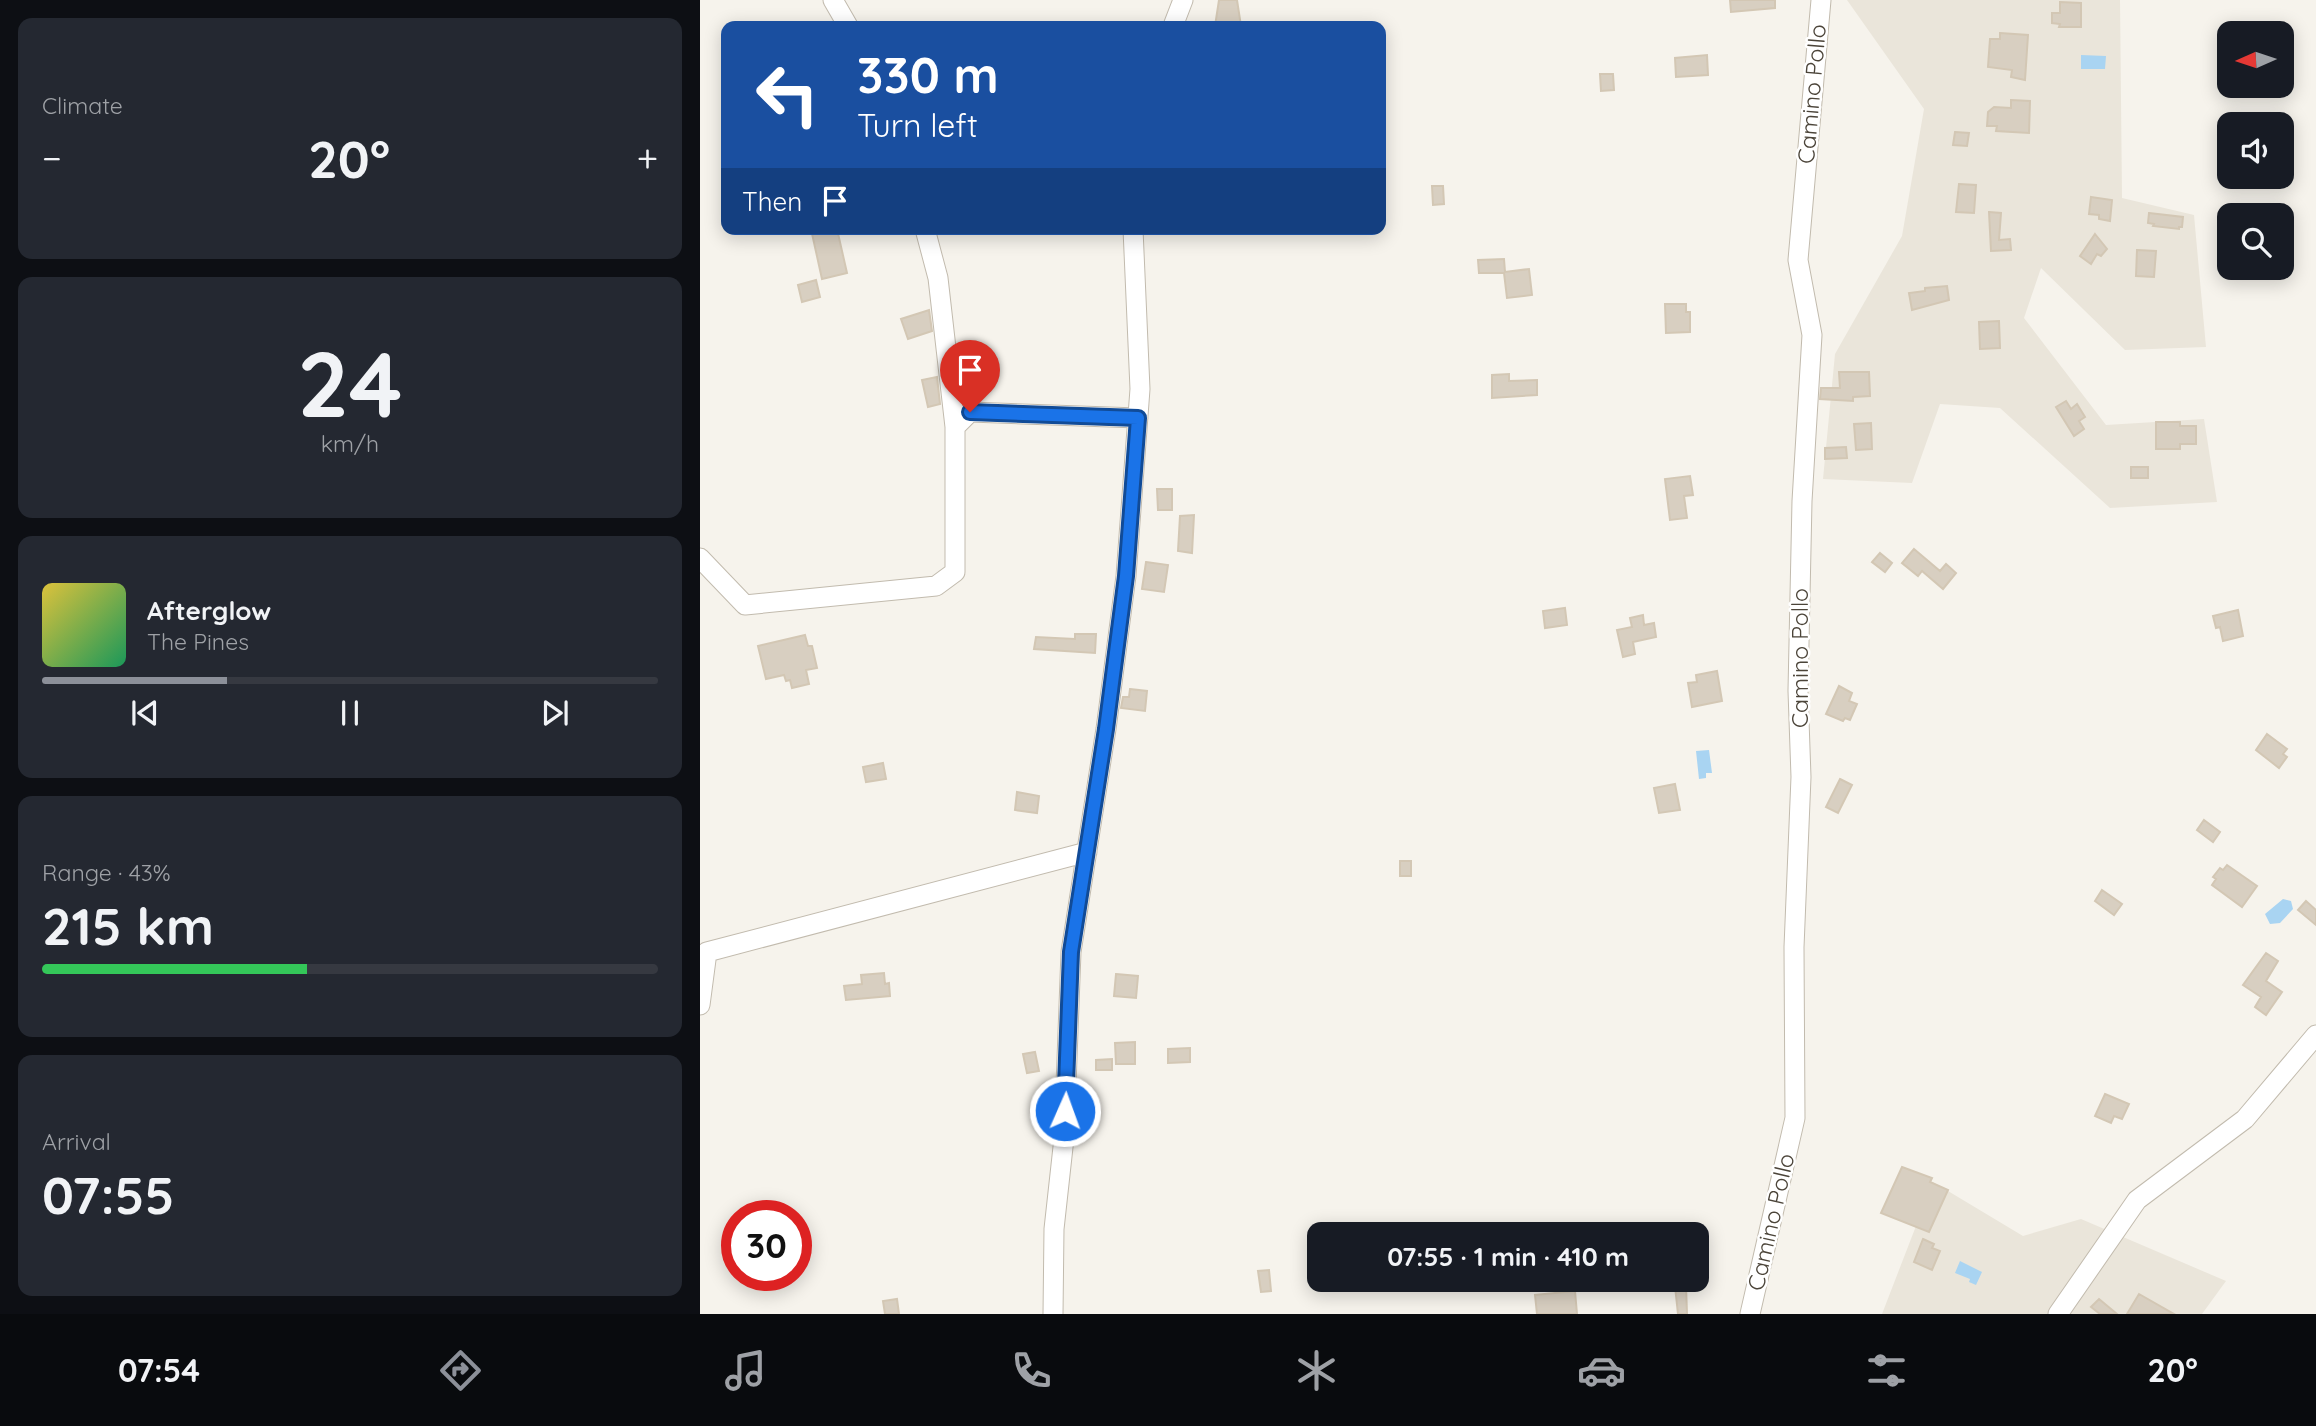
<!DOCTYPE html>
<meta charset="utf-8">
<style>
:root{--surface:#171b24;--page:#242831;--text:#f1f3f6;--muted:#9ea1a6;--line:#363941;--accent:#8c9099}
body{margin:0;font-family:Quicksand,sans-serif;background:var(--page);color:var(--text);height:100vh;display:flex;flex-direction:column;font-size:26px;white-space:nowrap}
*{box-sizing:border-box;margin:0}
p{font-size:23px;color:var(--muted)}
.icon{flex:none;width:38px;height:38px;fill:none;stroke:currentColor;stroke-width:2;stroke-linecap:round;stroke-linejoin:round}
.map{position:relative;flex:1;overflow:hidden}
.drawer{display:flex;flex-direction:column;gap:18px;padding:18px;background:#0d0f14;width:700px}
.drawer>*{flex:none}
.top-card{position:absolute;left:21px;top:21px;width:665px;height:214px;border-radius:14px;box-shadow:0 4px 18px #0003;background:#1a4fa0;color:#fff;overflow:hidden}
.needle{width:46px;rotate:267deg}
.buttons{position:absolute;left:1517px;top:21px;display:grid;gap:14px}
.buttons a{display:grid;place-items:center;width:77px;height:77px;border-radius:14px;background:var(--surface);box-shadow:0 4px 18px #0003;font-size:35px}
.speed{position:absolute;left:21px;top:1200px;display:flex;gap:14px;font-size:35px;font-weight:700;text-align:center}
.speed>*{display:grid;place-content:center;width:91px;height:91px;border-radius:50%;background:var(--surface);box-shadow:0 4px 18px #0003;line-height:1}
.speed .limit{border:10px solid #d22;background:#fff;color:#111}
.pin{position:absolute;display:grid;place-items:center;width:60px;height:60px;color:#fff;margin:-72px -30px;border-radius:50% 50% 50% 0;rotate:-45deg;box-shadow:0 0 7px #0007}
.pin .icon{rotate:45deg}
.me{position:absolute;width:77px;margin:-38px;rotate:2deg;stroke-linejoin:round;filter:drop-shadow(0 0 5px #0008)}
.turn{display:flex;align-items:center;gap:24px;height:147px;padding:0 21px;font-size:32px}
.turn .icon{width:91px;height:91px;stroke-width:2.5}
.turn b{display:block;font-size:49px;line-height:60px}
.then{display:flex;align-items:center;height:66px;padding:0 21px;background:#0003;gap:14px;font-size:26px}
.big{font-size:52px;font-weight:800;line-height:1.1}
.drawer .card{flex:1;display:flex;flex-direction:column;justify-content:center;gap:10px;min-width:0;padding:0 24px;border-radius:14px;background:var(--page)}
.drawer .dial{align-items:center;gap:0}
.dial b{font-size:91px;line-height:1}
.song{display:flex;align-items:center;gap:21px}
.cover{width:84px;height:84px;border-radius:10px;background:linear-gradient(135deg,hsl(50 70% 55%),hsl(150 70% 35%))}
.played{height:7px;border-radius:4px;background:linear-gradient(90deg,var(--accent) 30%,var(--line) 30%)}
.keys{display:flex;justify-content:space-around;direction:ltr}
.heat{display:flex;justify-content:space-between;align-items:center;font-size:38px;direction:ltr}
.charge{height:10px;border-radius:5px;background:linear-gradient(90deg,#34c759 43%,var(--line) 0)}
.trip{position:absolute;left:607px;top:1222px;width:402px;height:70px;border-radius:14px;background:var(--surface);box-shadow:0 4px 18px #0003;font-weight:800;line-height:70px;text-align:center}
.tab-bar{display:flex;height:112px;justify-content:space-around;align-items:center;background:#090b0e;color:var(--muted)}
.tab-bar .icon{width:49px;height:49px}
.tab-bar .on{color:var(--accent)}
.tab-bar b{font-size:32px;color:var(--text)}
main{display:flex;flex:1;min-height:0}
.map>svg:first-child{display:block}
</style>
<main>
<section class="drawer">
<div class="card"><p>Climate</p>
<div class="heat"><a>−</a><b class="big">20°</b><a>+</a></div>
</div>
<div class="card dial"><b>24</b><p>km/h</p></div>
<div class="card">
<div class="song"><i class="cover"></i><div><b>Afterglow</b><p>The Pines</p></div></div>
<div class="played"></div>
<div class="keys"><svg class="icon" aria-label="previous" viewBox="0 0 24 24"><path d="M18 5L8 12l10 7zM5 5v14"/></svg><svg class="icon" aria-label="pause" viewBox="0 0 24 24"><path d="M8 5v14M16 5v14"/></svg><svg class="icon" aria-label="next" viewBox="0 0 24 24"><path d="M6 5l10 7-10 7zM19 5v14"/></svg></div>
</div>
<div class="card"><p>Range · 43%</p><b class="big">215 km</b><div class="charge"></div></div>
<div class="card"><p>Arrival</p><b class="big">07:55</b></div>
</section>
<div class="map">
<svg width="1616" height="1314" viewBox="0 0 1616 1314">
<rect width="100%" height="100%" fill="#f6f3ec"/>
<path fill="#eae5da" d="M1147,0H1420L1422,198L1494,215L1506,347L1425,350L1341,268L1324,318L1406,425L1504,419L1517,502L1410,508L1300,408L1240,404L1212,483L1123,479L1135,354L1202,236L1224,109Z
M1233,1182L1323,1236L1381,1219L1526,1281L1502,1314H1182Z"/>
<path fill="#a9d4f2" d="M1381,55L1406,56L1405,69H1381Z
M1009,750L1012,773H1006V778L999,779L996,751Z
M1583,899L1591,901L1593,909L1580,923L1570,924L1565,914Z
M1260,1261L1282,1272L1276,1285L1269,1282L1270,1279L1255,1273Z"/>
<path fill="#d8cfc1" stroke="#d3c7b4" stroke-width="2" d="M519,0H537L541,26H515Z
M1030,0H1075V8L1031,12Z
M1360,2L1381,3V27H1359L1360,24L1352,23V13H1360Z
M1300,33L1328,35L1325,80L1311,77L1312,70L1288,67L1290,39H1300Z
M1007,55L1008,75L976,77L975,58Z
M900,74H913L914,90L901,91Z
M1311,100L1330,101L1329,133L1296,131L1297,126H1287L1288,112L1294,107L1311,108Z
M1255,132L1269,133L1267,146L1253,145Z
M1259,184L1276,185L1274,213L1256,212Z
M732,186H743L744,204L733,205Z
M1391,197L1412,200L1410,221L1399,219V215L1389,214Z
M1289,212L1301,213L1299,240L1310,239L1311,250L1291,251Z
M1449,213L1483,217L1482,227H1479V229L1453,226L1454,224L1448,223Z
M111,229H137L147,273L122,279Z
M1395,234L1407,249L1401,256L1397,254L1391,264L1380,256Z
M1437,250L1456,251L1454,277L1436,276Z
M804,259L805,272L829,269L832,295L807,298L804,273H779L778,260Z
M116,280L120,297L102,302L98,285Z
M1247,286L1249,300L1212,310L1209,293L1225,291V288Z
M965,304H986V312H990V332L966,333Z
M229,310L232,331L208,339L201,319Z
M1299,321L1300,348L1280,349L1279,322Z
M1139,372H1169L1170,396L1153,397V401L1120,399L1121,388H1140Z
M809,374V381L837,380V395L792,398V375Z
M237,377L240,404L228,407L222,380Z
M1366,401L1371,409L1377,404L1385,417L1379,421L1384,429L1374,436L1356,407Z
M1456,422H1480V426H1496V444H1480V449H1456Z
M1171,423L1172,449L1156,450L1154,424Z
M1146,447L1147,458L1125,459V448Z
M1431,467H1448V478H1431Z
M990,476L993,495L984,496L987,518L970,520L965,479Z
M457,489H472V510H458Z
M494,515L492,553L478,551L480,516Z
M1214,549L1240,571L1246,564L1256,573L1243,589L1222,571L1218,576L1202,563Z
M1180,553L1192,563L1185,572L1172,562Z
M446,562L468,565L464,592L442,589Z
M865,608L867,625L845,628L843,611Z
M1538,610L1543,636L1523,641L1520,627L1516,628L1513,616Z
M943,615L944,625L954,623L956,637L933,642L935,654L923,657L917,630L932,627L930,618Z
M375,634H396L395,653L334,649L336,637L375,639Z
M105,635L108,646H112L117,668L106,670L109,684L92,688L90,680L86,681L84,675L66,679L58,646Z
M1017,671L1022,701L992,707L988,683L997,682L996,675Z
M1139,686L1152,693L1149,701L1157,704L1150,720L1145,718L1143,721L1126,714Z
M430,689L447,691L445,711L421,708L423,697H429Z
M1567,734L1587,749L1583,754L1587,757L1579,768L1556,750Z
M183,763L186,779L166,782L163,767Z
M1140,779L1152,785L1138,813L1126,807Z
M975,784L980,810L959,813L954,788Z
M317,792L339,796L337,813L315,810Z
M1504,820L1520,832L1513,842L1497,830Z
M700,861H711V876H700Z
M1527,865L1557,886L1542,907L1512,885L1516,879L1513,877L1520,868L1523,870Z
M1402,890L1422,904L1414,915L1395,901Z
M1606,901L1616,910V925L1598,910Z
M1566,953L1578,961L1566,981L1582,992L1566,1015L1555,1007L1561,997L1543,985Z
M184,973L185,984L189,983L190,996L146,1000L144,986L162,984L161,975Z
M416,974L438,976L436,998L414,996Z
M435,1042V1064H416L415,1043Z
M490,1048V1062L468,1063V1049Z
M335,1052L339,1071L327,1073L323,1054Z
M412,1059V1070H396V1060Z
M1405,1094L1429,1104L1422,1119L1414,1116L1411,1123L1395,1116Z
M1202,1167L1232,1178L1230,1182L1248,1190L1229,1232L1181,1213Z
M1223,1239L1234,1244L1232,1248L1240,1251L1232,1270L1214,1262Z
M569,1270L571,1291L561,1292L558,1271Z
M986,1285L987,1314H978L975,1286Z
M875,1291L877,1314H837L835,1295Z
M1439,1294L1474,1314H1427Z
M197,1299L199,1314H185L183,1301Z
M1399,1299L1417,1314H1400L1391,1307Z"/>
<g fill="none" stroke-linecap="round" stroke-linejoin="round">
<g stroke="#c2bbae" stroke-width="21">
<path id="minor" d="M133,0L148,26
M473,26L483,0
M225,229L238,278L255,427
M0,558L45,605L236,586L255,572V427L270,412L438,418
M0,1005L7,952L387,852
M353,1314L354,1229L364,1138L371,952L406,729L426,576L440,389L433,229
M1050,1314L1095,1118L1094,947L1101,777L1098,691L1102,501L1112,335L1098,260L1121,0
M1358,1314L1437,1200L1545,1119L1616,1035"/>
</g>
<use href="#minor" stroke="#fff" stroke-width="19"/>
</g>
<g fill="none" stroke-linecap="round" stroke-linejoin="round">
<g stroke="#114b97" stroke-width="18">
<path id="route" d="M270,412L438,418L426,576L406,729L371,952L365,1111"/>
</g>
<use href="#route" stroke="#1a73e8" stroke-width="12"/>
</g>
<g text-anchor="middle" stroke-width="5" stroke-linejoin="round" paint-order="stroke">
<g font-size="23" fill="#4b4439" stroke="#fff">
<text transform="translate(1112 94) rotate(-85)" y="8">Camino Pollo</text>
<text transform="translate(1100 658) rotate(-90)" y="8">Camino Pollo</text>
<text transform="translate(1071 1222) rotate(-77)" y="8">Camino Pollo</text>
</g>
</g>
</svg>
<div class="buttons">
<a><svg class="needle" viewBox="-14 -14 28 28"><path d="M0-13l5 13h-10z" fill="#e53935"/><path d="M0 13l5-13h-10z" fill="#9ea1a6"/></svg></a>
<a><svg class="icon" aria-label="sound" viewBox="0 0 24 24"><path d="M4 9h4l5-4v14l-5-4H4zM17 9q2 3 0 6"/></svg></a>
<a><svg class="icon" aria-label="search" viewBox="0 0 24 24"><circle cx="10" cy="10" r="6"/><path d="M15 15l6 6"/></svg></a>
</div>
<div class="speed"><div class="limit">30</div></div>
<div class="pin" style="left:270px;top:412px;background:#d93025"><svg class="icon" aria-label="arrive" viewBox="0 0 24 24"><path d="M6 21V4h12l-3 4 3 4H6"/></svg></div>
<svg class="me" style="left:365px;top:1111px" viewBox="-20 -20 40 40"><circle r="17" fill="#1a73e8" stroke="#fff" stroke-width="3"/><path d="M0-11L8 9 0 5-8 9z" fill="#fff"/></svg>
<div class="trip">07:55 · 1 min · 410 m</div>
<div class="top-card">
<div class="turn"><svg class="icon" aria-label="left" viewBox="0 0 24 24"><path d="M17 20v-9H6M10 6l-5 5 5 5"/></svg><div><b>330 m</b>Turn left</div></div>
<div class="then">Then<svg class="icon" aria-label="arrive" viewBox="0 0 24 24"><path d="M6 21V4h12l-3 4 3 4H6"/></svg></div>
</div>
</div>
</main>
<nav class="tab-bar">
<b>07:54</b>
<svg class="icon on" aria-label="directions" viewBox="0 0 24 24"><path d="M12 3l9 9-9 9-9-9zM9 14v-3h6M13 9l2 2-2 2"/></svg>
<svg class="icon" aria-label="music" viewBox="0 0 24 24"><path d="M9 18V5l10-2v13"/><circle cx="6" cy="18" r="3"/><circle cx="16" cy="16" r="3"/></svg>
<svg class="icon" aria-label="phone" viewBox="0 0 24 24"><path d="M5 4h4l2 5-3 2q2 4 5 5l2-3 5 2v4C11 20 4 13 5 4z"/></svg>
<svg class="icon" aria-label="climate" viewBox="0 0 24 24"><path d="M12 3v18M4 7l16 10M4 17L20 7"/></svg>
<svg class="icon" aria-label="car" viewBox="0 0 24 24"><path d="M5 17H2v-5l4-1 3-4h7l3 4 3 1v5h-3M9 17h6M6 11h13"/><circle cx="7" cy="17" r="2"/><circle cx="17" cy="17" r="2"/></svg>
<svg class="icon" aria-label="filters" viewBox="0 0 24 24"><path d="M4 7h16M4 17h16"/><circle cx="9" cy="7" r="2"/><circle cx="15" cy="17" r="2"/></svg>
<b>20°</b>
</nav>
